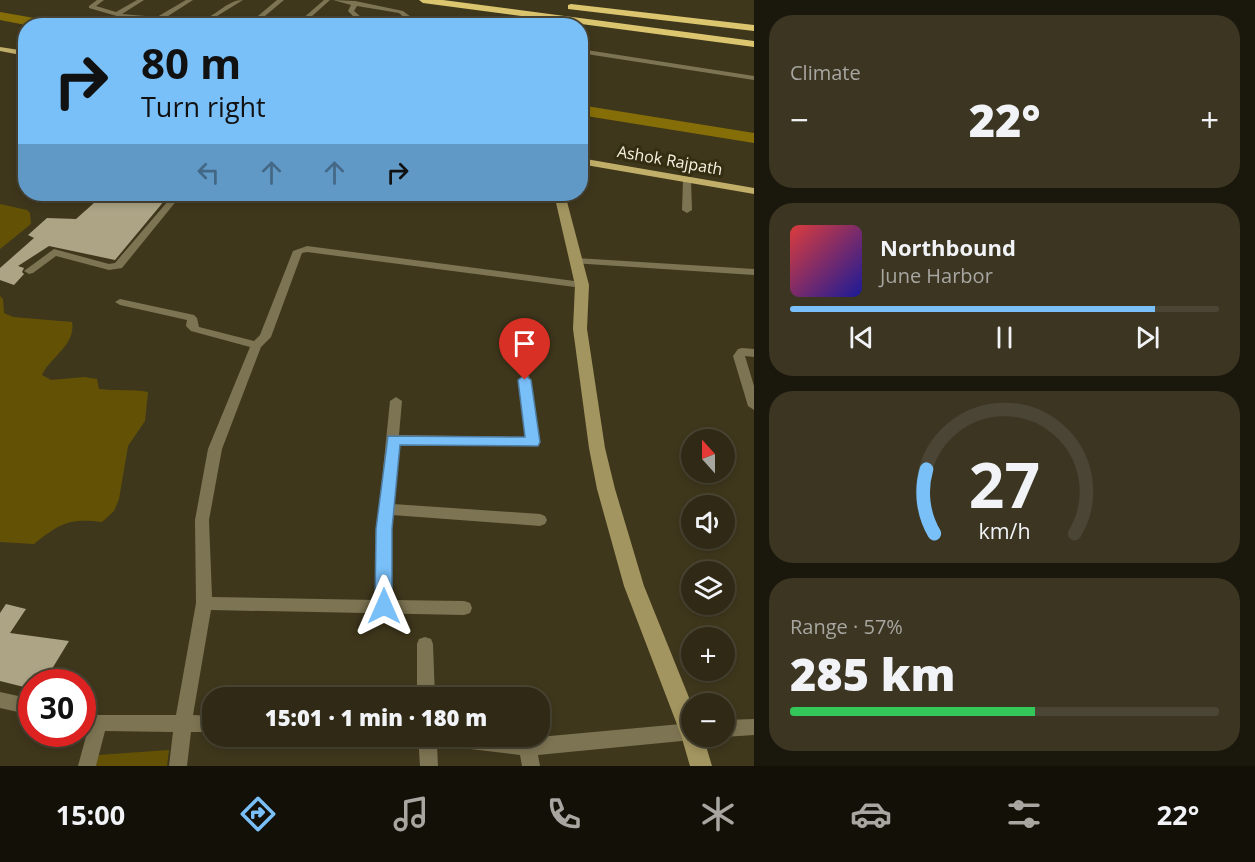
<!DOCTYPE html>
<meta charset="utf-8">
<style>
:root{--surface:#2f2915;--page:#3b3522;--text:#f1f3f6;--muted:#a7a6a0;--line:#4a4534;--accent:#79bff8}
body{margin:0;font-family:"Open Sans",sans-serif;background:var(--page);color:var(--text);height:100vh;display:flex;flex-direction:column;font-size:22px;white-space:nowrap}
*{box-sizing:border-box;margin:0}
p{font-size:20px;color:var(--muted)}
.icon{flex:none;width:33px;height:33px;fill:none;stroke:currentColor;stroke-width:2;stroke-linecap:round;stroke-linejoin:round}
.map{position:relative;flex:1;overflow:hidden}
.sheet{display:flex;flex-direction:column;gap:15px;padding:15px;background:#1a170c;width:501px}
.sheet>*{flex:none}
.top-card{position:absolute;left:18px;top:18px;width:570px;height:183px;border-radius:24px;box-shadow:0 3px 9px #0003,0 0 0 2px var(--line);background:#79bff8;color:#111;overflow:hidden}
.needle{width:39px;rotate:339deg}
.buttons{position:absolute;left:681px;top:429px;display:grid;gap:12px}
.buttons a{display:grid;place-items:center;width:54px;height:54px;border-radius:50%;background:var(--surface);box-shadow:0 3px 9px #0003,0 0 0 2px var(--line);font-size:30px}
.speed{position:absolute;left:18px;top:669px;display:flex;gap:12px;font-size:30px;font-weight:700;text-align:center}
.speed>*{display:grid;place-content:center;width:78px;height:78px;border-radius:50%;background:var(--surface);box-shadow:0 3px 9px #0003,0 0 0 2px var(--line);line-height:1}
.speed .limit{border:9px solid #d22;background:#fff;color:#111}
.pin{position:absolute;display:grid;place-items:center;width:51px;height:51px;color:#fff;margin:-62px -26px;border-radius:50% 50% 50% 0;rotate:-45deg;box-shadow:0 0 6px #0007}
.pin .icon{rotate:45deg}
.me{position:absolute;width:66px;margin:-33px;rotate:0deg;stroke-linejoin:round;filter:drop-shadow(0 0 4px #0008)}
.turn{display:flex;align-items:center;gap:21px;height:126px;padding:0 24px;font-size:27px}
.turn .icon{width:78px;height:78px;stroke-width:2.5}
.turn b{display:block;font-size:42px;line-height:51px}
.lanes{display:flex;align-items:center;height:57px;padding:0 24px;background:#0003;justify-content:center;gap:30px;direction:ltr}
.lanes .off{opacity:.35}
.big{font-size:45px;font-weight:800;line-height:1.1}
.sheet .widget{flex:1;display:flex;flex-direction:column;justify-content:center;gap:9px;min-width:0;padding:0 21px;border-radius:24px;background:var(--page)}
.sheet .dial{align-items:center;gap:0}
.dial svg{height:156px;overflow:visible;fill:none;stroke:var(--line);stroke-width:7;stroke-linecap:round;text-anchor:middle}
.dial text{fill:var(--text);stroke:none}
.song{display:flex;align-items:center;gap:18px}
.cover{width:72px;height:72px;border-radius:9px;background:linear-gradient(135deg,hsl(0 70% 55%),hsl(240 70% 35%))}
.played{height:6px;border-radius:3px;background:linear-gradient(90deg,var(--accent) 85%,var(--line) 85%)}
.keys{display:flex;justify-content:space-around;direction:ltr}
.heat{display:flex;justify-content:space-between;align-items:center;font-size:33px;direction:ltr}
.charge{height:9px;border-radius:4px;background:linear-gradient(90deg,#34c759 57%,var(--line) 0)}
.trip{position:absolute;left:202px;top:687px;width:348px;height:60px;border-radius:24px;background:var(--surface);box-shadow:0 3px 9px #0003,0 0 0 2px var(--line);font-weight:800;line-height:60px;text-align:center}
.dock{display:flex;height:96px;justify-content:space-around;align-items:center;background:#131008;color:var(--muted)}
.dock .icon{width:42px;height:42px}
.dock .active{color:var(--accent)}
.dock b{font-size:27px;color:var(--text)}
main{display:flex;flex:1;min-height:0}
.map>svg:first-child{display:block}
</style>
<main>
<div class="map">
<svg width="754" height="766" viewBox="0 0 754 766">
<rect width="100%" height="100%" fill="#3f371c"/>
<path fill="#635205" d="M0,204L27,210L30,213L31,224L0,249Z
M0,296L3,299L4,313L13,317L72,322C76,345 50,357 42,375L51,380L84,377L97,379L99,389C116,391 132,389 148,392L145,421L128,446L119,499L114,511L102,522C69,518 59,524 34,544L0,542Z
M169,750L167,766H96L98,755Z"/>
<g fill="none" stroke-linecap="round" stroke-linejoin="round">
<path fill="#856e07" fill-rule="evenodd" d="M0,12L57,22L64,26H31L0,20Z
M580,105L754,133V143L580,115Z"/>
</g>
<path fill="#aca485" d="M104,194L144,196L147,194H170L115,260L49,246L18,266L24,268L22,272L24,274L14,285L0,280V268L34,238L28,235L47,218L76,219Z
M6,604L26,609L10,633L69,641L44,682H32V689L0,681V613Z"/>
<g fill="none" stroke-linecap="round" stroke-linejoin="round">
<path fill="#7d7453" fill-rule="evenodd" d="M97,0H104L96,6L116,12L137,0H144L122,14L157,17L186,0H193L165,18C176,19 192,23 204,19C218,14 228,0 243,0L209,21L197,24L127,19L89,8V6Z
M277,0H284L253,26H246Z
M324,0H330L301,26H294Z
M333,0L355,1L403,11L423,26L410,23L399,13L357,6L354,11L362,18L391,26H379L360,21L320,20L322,17H354L348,11L351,5Z
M580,49L754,76V80L580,53Z
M687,177L691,180L692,210L687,213L682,210L683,180Z
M174,194H182L122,268L109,270L56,256L33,273L29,274L24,271L54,249L109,264L115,263Z
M307,246L582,282L587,285L582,288L307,252L302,253L271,337L261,347L222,449L209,520L212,597L376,600L377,529L390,401L396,397L402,401L399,435L526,437L519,379L525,375L529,376L539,442L538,445L398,444L393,504L540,514L545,516L547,520L545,524L540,526L392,515V600L464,601L470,603L472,608L470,613L464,615L211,610L193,715L213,716V732H191L187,766H169L173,732L105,731L96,766H78L88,729L82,727V711L98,715H176L196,603L195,520L208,449L250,347L191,331L186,326L187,320L120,305L115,302L120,299L194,315L197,318L199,327L254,341L260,335L293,251Z
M576,258L754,269V275L572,263V259Z
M742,348L754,349V357L745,356L754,386V410L748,406L733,356L738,349Z
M425,637L431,639L433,644L435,698H417V644L419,639Z
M0,692L32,699V715L0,708Z
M754,719V735L724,737L722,736H724V720Z
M692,723V736H698L692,740L538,755L540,766H522L520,755L437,745L438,766H420L418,736L528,738Z"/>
<path fill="#a3955f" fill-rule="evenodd" d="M554,194H565L589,285L587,329L605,448L615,489L644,586L692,705V736H703L712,766H690L681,735L624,586L597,489L589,448L573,329L575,285Z"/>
<path fill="#c1ae68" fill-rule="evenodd" d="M0,47L26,51V56L0,51Z
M580,158L754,188V194L580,164Z"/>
<path fill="#dcc56f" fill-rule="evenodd" d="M419,0H443L754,41V47L423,3Z
M571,4L754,25V31L568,9V5Z"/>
</g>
<path fill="#79bff8" stroke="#4f7ca1" stroke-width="1.5" d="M525,375L531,380L540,442L538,446L400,445L392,529V606L390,611L384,614L377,611L375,606L376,529L388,436L525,437L518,380Z"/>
<g text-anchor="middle" stroke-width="6" stroke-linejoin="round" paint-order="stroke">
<g font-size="16" fill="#f6f2e1" stroke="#352d12">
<text transform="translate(670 160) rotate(10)" y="6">Ashok Rajpath</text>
</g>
</g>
</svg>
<div class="buttons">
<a><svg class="needle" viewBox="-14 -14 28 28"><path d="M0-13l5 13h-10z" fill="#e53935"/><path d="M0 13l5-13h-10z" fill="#a7a6a0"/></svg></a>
<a><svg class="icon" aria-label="sound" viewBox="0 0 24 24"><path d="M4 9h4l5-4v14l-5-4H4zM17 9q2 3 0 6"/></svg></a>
<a><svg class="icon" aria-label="layers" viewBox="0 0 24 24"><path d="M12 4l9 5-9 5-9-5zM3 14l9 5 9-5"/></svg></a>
<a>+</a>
<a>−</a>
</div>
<div class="speed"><div class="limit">30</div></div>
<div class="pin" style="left:525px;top:380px;background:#d93025"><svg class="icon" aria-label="arrive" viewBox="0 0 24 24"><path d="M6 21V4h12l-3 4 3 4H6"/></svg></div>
<svg class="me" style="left:384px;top:606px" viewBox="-20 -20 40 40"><path d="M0-17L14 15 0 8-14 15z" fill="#79bff8" stroke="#fff" stroke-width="4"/></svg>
<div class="trip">15:01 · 1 min · 180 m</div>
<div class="top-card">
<div class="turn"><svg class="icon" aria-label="right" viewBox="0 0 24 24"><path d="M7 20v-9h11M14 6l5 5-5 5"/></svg><div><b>80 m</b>Turn right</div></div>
<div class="lanes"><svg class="icon off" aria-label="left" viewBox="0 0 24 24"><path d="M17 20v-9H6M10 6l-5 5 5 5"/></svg><svg class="icon off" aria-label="ahead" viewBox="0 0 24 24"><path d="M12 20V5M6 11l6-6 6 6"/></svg><svg class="icon off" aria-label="ahead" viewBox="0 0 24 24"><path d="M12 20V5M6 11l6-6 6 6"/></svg><svg class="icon" aria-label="right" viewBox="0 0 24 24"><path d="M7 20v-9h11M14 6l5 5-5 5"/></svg></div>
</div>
</div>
<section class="sheet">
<div class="widget"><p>Climate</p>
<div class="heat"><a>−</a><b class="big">22°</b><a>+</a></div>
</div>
<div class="widget">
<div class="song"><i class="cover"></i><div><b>Northbound</b><p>June Harbor</p></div></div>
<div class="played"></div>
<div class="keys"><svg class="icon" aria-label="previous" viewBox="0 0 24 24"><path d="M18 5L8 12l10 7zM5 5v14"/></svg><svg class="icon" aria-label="pause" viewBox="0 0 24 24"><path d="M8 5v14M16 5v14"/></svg><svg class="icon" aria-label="next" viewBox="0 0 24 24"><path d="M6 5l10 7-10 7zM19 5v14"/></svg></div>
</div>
<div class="widget dial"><svg viewBox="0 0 100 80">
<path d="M14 69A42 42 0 1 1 86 69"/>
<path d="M14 69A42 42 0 0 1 10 36" stroke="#79bff8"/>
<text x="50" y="56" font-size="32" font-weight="700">27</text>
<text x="50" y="72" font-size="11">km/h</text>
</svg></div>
<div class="widget"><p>Range · 57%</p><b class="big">285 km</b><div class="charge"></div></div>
</section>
</main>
<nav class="dock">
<b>15:00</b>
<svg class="icon active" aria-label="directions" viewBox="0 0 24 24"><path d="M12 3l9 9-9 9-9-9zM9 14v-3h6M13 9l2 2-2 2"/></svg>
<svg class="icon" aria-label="music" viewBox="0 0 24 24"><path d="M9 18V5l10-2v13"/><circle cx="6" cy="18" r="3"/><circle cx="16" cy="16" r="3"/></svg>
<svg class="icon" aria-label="phone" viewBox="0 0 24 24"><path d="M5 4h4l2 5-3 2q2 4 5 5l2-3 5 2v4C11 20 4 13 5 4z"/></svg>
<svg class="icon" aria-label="climate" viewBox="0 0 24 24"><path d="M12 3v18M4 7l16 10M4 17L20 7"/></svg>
<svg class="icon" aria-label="car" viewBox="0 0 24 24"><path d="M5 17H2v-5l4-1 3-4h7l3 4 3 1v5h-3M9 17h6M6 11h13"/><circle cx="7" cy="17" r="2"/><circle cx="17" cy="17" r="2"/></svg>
<svg class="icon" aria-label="filters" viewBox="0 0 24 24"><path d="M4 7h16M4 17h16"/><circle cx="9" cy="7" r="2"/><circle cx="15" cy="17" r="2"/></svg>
<b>22°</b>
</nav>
